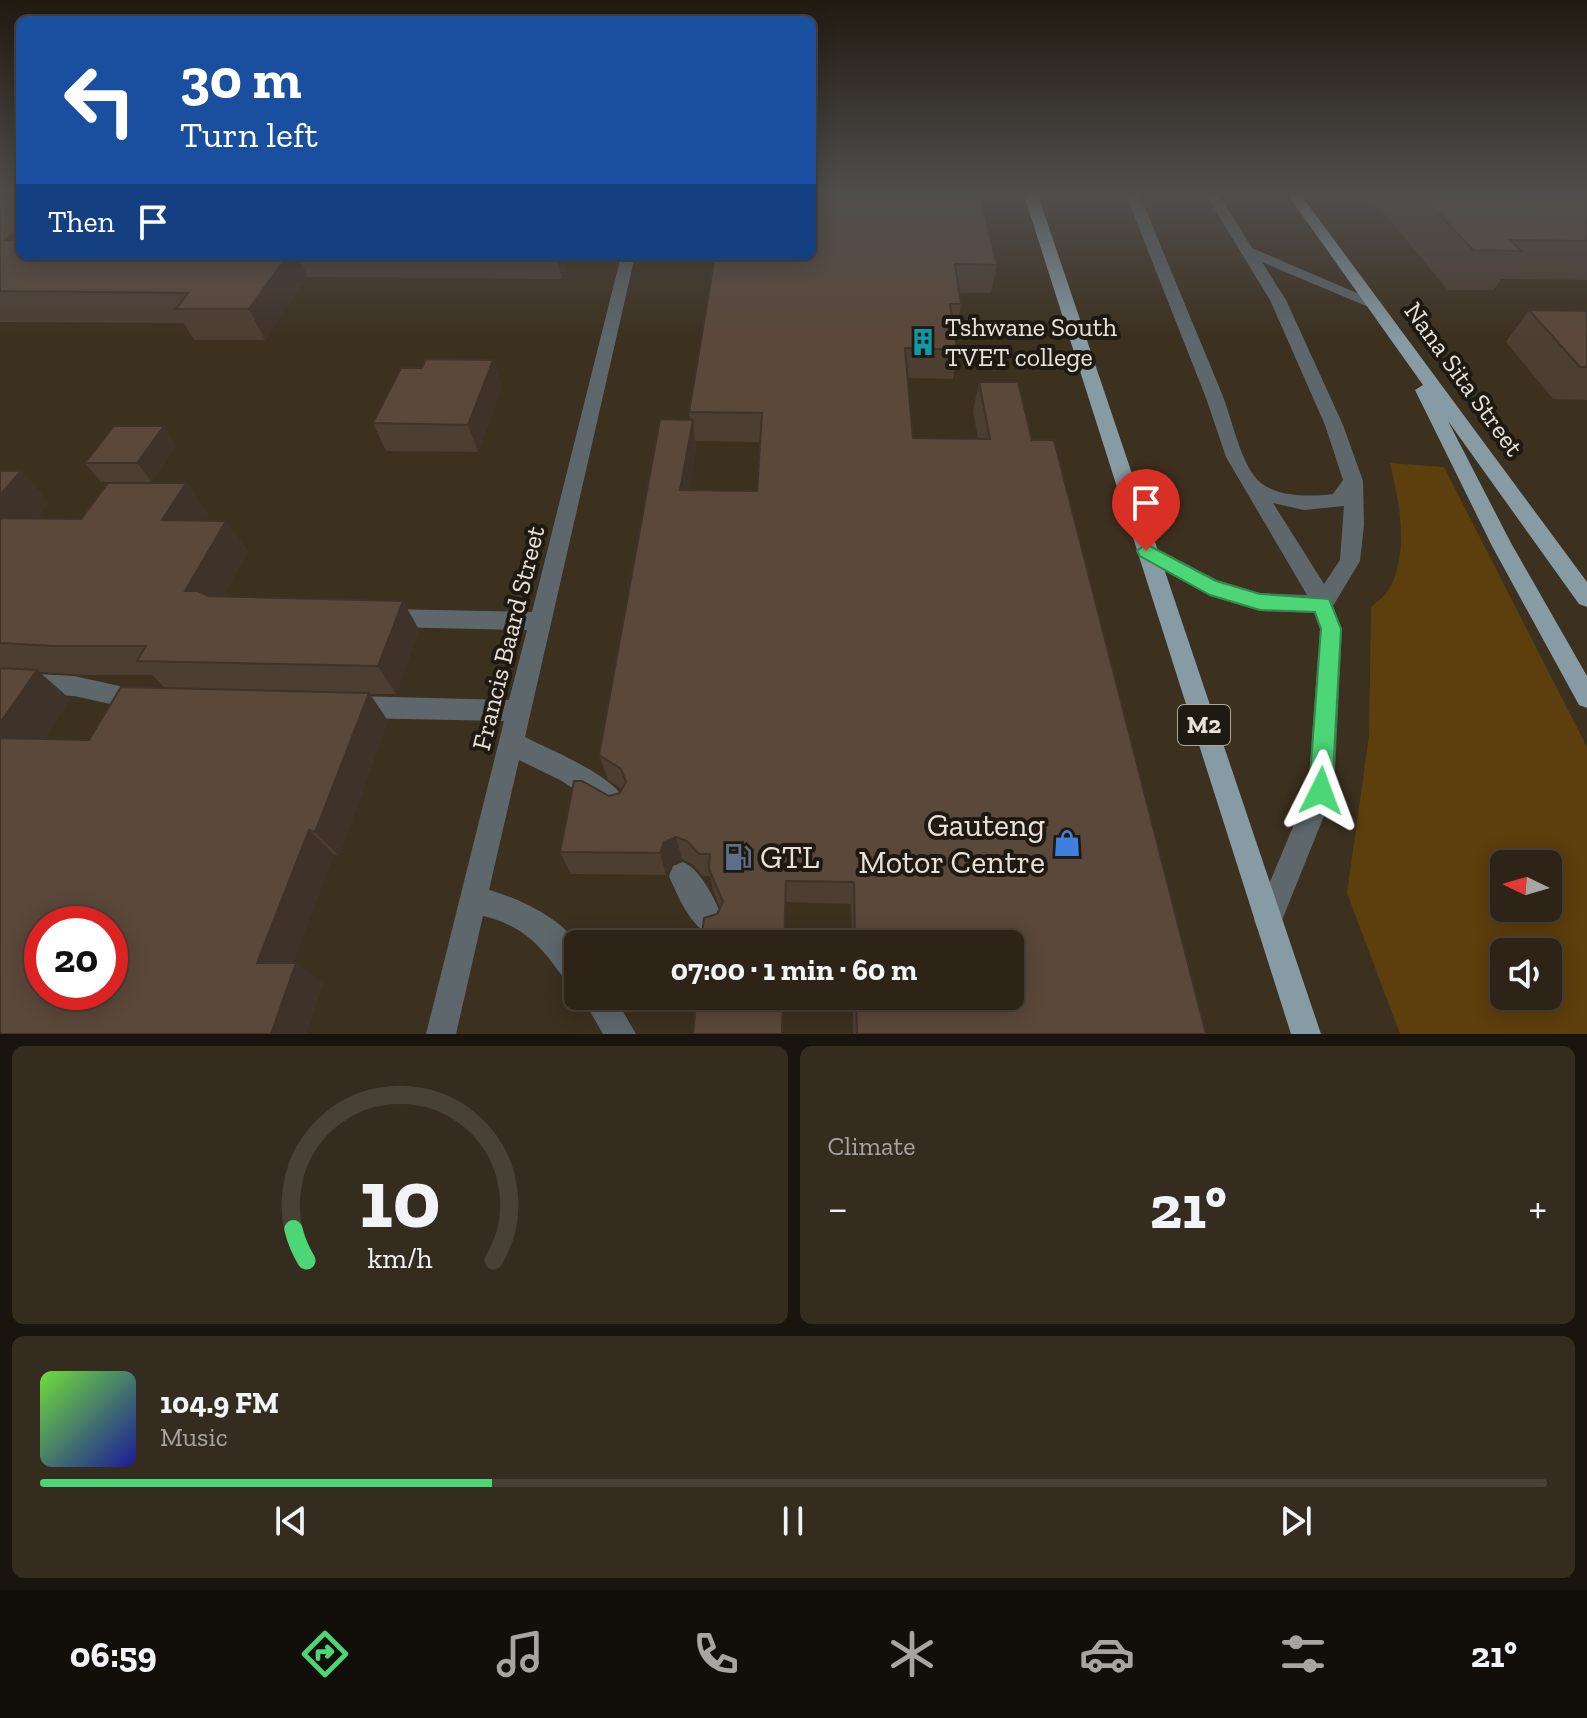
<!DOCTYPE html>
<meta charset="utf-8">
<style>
:root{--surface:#2d2417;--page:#352c20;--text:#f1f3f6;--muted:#a7a4a1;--line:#484136;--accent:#4cd676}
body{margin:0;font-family:"Zilla Slab",serif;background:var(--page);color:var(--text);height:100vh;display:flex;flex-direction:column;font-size:30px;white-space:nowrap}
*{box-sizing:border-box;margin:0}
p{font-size:26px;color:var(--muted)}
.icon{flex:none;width:44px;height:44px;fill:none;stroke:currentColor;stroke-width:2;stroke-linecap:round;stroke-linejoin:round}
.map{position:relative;height:1034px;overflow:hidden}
.panel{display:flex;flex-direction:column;gap:12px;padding:12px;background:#19140d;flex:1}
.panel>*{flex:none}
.banner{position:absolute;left:16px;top:16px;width:800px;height:244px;border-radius:12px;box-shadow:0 4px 20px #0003,0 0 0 2px var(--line);background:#1a4fa0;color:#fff;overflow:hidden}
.needle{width:52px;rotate:275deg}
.fabs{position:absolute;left:1490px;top:850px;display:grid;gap:16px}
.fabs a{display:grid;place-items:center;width:72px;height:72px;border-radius:12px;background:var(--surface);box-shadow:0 4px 20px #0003,0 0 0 2px var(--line);font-size:40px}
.speed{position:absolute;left:24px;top:906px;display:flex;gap:16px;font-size:40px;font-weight:700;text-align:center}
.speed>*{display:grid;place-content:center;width:104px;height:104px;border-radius:50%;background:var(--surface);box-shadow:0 4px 20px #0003,0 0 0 2px var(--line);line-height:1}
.speed .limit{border:12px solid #d22;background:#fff;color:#111}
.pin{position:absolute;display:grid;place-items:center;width:68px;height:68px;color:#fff;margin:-82px -34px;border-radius:50% 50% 50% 0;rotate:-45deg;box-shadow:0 0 8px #0007}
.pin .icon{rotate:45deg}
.me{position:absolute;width:88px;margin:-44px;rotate:3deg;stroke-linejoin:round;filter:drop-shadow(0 0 6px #0008)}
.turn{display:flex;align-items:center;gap:28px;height:168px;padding:0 32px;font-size:36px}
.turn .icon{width:104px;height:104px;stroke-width:2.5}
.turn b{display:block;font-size:56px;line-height:68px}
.then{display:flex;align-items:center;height:76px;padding:0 32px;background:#0003;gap:16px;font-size:30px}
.big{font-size:60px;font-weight:700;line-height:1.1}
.panel .widget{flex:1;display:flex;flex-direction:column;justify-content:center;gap:12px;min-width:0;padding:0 28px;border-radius:12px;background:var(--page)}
.panel .dial{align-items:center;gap:0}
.dial svg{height:208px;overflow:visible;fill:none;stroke:var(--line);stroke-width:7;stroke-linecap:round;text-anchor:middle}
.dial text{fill:var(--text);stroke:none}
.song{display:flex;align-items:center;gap:24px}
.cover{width:96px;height:96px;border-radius:12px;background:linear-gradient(135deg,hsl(100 70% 55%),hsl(240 70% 35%))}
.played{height:8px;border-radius:4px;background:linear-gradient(90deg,var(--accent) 30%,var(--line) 30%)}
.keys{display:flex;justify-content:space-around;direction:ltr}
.heat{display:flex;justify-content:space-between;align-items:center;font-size:44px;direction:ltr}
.panel .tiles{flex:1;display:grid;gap:12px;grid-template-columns:1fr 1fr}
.widget:last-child{grid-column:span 2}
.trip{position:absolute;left:564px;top:930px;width:460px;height:80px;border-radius:12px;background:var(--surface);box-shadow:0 4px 20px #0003,0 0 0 2px var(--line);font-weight:700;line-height:80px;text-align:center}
.tab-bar{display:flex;height:128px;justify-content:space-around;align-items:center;background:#120e09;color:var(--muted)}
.tab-bar .icon{width:56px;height:56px}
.tab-bar .selected{color:var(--accent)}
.tab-bar b{font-size:36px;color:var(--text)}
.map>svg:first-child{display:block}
</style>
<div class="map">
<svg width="1587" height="1034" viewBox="0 0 1587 1034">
<rect width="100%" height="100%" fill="#3c301f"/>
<path fill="#5d3e0d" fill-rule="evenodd" d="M1390,463L1444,467L1587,747V1034H1400L1347,893L1369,736L1371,607C1377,602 1385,596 1389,589C1410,551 1399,502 1390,463ZM1504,864H1548V908H1504ZM1504,952H1548V996H1504Z"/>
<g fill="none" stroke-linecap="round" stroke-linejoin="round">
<path fill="#5d676c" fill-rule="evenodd" d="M1126,195H1140C1167,262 1195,328 1222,394C1232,418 1241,467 1261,483C1279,497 1312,497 1333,494L1343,480L1325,425L1270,300L1206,195H1219L1252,248L1380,303L1372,308L1366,306L1262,262L1286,300L1343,425L1363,481L1364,525L1360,561L1333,606L1342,629L1334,791L1278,930L1268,934L1258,930L1254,920L1308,791L1320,629L1314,613L1260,611L1210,596L1139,557L1136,551L1139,545L1146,543L1217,580L1260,593L1307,595L1226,457L1206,398ZM1273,503L1304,510L1344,506L1340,560L1324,584Z
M621,256H635L525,737C550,750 614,775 625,801L621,810L612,813L560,780L519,760L489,890C515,897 568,920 578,948C581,958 578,976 578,987C563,981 557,968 547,956C530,935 510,922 483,916L456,1034H426L504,721L354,718L346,714L342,707L346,700L354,696L509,700L527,630L389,627L381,624L378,618L381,612L389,609L532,612Z
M0,672L74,676L142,691L150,694L154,701L150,708L142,711L74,696L0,692Z
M683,862C702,870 716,902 724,921L720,931L710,935C691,927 677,895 669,876L673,866Z
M581,996H614L636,1034H603Z"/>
<path fill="#869ba4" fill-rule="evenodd" d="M1024,195H1038L1321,1034H1291Z
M1288,195H1301L1587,582V607L1579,604L1448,421L1511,543L1587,676V708L1579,705L1492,546L1415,390L1423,385Z"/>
</g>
<path fill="#4d3e32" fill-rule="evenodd" d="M0,195L20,256H569L562,279L308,277L265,340H194L184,323L0,322Z
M1369,195H1587V280L1501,279L1494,290H1448Z
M715,256L997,265L991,293H959L961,304L956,333H955L957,350L953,379L907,378L913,438L978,439L973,411L979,382L1032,440L1206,1034H853V996H1010V944H852L851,904L786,902L717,914L720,908L713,890L710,876H703L692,864L682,859L670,865L666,875L571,874L560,852L609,796L620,793L622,789L608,780L599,755L690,420L689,412ZM695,441L760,442L757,491L689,490L696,449Z
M1529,310L1587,311V400L1553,399L1506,342Z
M493,360L502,387L478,452L386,451L373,423L422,368Z
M177,445L152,482H101L85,463Z
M0,471H21L49,502L36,519H81L186,483L209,514L205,521H226L248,551L223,597L403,601L419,630L396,694H370L388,721L339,856L334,854L293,963H296L323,983L306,1034H0ZM39,672L85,675H152L165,688L89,740L44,739L70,699Z"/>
<path fill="#3f3229" d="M20,227V256L6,240Z
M287,256H298L308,277L265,340L249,309Z
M556,256H569L562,279Z
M493,360L502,387L478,452L468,425Z
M693,420L696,449L684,519L680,490Z
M164,426L177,445L152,482L137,463Z
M21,471L49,502L12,549L0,537V495Z
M186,483L209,514L187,551L162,520Z
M226,521L248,551L210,621L185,591Z
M403,601L419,630L396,694L378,666Z
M37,670L70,699L27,765L0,745V723Z
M369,693L388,721L339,856L315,832Z
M309,830L334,854L286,983L257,963Z
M676,837L682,859L670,865L666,875L660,853L664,842Z
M296,963L323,983L306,1034H271Z"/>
<path fill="#5a483a" stroke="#3f3229" stroke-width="2" fill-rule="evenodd" d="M0,195H20V227L6,240H20V256H287L249,309H176L188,293L0,291Z
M812,195H980L997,265L955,264L961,304H950L957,350L905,348L913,438L990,439L979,382H1018L1032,440H1054L1206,1034H857L856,996H1010V944H855L854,882L786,881L784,944H701L704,918L717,914L723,902L709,869L710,854H699L687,841L676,837L664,842L660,853L560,852L574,781H582L609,796L620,793L626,782L621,769L599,755L660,419L693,420L680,490L757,491L762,413L689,412L715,256H812Z
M1422,195H1587V241L1510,240L1521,251L1473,250Z
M1529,310L1587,311V367H1580Z
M426,359L493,360L468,425L373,423L401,368H422Z
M114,426H164L137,463H85Z
M0,471H21L0,495Z
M108,483H186L162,520L226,521L185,591H198L209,596L403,601L378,666L137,661L146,646H53L0,643V518L81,519Z
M0,668L37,670L0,723Z
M121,687L369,693L315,832L309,830L257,963H296L271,1034H0V738L89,740ZM42,924H110V992H42Z
M697,996H783L782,1034H693Z"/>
<linearGradient id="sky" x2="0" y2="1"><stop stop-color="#211a11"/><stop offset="0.57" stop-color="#504e4d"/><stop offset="1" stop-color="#504e4d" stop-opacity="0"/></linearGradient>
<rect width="1587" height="340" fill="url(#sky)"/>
<path fill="#4cd676" stroke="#318b4d" stroke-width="2" d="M1146,544L1216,581L1260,594L1329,599L1341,629L1332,791L1329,799L1321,802L1313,799L1309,791L1321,629L1315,612L1260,610L1210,595L1140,556L1137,551Z"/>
<defs>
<g id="building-bare" transform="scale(2.16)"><path d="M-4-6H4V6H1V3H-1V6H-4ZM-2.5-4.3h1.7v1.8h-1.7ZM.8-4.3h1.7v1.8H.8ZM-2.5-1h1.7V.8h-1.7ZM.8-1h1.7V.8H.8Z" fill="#0f9aa8" stroke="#1e1911" stroke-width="2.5" paint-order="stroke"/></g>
<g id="shop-bare" transform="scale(2.16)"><path d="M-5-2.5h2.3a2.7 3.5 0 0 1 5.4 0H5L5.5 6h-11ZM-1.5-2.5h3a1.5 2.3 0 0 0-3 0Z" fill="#3f7fe0" stroke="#1e1911" stroke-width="2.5" paint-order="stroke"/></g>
<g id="fuel-bare" transform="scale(2.16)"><path d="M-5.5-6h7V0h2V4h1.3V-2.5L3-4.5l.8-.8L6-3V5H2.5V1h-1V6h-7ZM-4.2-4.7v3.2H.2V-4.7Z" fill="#5c6f8a" stroke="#1e1911" stroke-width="2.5" paint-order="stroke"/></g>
</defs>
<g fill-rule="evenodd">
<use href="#building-bare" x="923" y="342"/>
<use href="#shop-bare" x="1067" y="843"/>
<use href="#fuel-bare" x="738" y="857"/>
</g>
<g text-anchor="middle" stroke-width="8" stroke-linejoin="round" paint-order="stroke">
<rect fill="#1e1911" stroke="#ada69c" stroke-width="2" x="1178" y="705" width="52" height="40" rx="6"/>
<g font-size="24" font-weight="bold" fill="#eae2d8">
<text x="1204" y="733">M2</text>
</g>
<g font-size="26" fill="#eae2d8" stroke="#1e1911" text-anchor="start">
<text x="945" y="336">Tshwane South<tspan x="945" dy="30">TVET college</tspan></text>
</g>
<g font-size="26" fill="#eae2d8" stroke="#1e1911">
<text transform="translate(1464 379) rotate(54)" y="9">Nana Sita Street</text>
<text transform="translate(508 638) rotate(-76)" y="9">Francis Baard Street</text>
</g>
<g font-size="32" fill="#eae2d8" stroke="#1e1911" text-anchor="end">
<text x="1045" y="836">Gauteng<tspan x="1045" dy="37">Motor Centre</tspan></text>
<text x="760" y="868" text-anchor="start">GTL</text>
</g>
</g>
</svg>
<div class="fabs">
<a><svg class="needle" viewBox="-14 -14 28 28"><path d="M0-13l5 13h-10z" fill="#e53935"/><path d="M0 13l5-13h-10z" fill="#a7a4a1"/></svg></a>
<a><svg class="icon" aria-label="sound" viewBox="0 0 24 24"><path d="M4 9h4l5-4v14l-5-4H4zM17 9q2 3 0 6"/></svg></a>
</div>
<div class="speed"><div class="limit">20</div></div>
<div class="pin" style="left:1146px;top:551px;background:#d93025"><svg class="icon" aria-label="arrive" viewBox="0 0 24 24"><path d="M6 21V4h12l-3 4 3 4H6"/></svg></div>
<svg class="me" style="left:1321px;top:791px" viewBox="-20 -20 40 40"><path d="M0-17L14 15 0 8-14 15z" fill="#4cd676" stroke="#fff" stroke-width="4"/></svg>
<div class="trip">07:00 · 1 min · 60 m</div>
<div class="banner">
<div class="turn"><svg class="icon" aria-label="left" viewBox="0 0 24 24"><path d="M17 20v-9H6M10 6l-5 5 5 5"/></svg><div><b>30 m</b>Turn left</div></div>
<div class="then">Then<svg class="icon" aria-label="arrive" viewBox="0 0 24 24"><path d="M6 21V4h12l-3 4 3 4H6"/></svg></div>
</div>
</div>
<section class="panel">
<div class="tiles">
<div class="widget dial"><svg viewBox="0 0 100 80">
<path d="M14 69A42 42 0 1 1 86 69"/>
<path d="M14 69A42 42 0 0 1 9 57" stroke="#4cd676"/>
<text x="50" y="56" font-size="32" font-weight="700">10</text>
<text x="50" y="72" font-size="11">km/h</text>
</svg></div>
<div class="widget"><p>Climate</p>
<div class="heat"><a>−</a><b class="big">21°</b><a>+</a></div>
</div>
<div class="widget">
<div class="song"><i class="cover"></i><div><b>104.9 FM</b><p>Music</p></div></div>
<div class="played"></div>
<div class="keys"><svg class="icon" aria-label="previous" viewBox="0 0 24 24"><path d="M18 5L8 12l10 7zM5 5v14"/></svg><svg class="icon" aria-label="pause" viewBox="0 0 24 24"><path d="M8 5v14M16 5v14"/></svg><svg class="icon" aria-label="next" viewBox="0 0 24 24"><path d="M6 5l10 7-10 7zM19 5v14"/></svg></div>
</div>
</div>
</section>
<nav class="tab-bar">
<b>06:59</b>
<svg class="icon selected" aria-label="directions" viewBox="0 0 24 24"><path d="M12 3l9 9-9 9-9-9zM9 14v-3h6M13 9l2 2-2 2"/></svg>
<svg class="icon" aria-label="music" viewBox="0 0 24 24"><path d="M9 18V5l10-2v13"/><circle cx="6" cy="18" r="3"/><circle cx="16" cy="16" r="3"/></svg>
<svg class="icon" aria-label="phone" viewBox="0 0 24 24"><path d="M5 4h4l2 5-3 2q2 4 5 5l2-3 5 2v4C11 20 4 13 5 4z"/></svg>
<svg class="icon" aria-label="climate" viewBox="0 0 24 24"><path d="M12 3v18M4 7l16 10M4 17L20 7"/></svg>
<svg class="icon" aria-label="car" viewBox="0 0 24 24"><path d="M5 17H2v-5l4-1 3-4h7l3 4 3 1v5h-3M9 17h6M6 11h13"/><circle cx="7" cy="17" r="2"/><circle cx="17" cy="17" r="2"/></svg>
<svg class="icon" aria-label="filters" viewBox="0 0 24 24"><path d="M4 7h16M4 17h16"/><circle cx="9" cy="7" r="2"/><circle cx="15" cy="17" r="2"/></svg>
<b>21°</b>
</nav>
